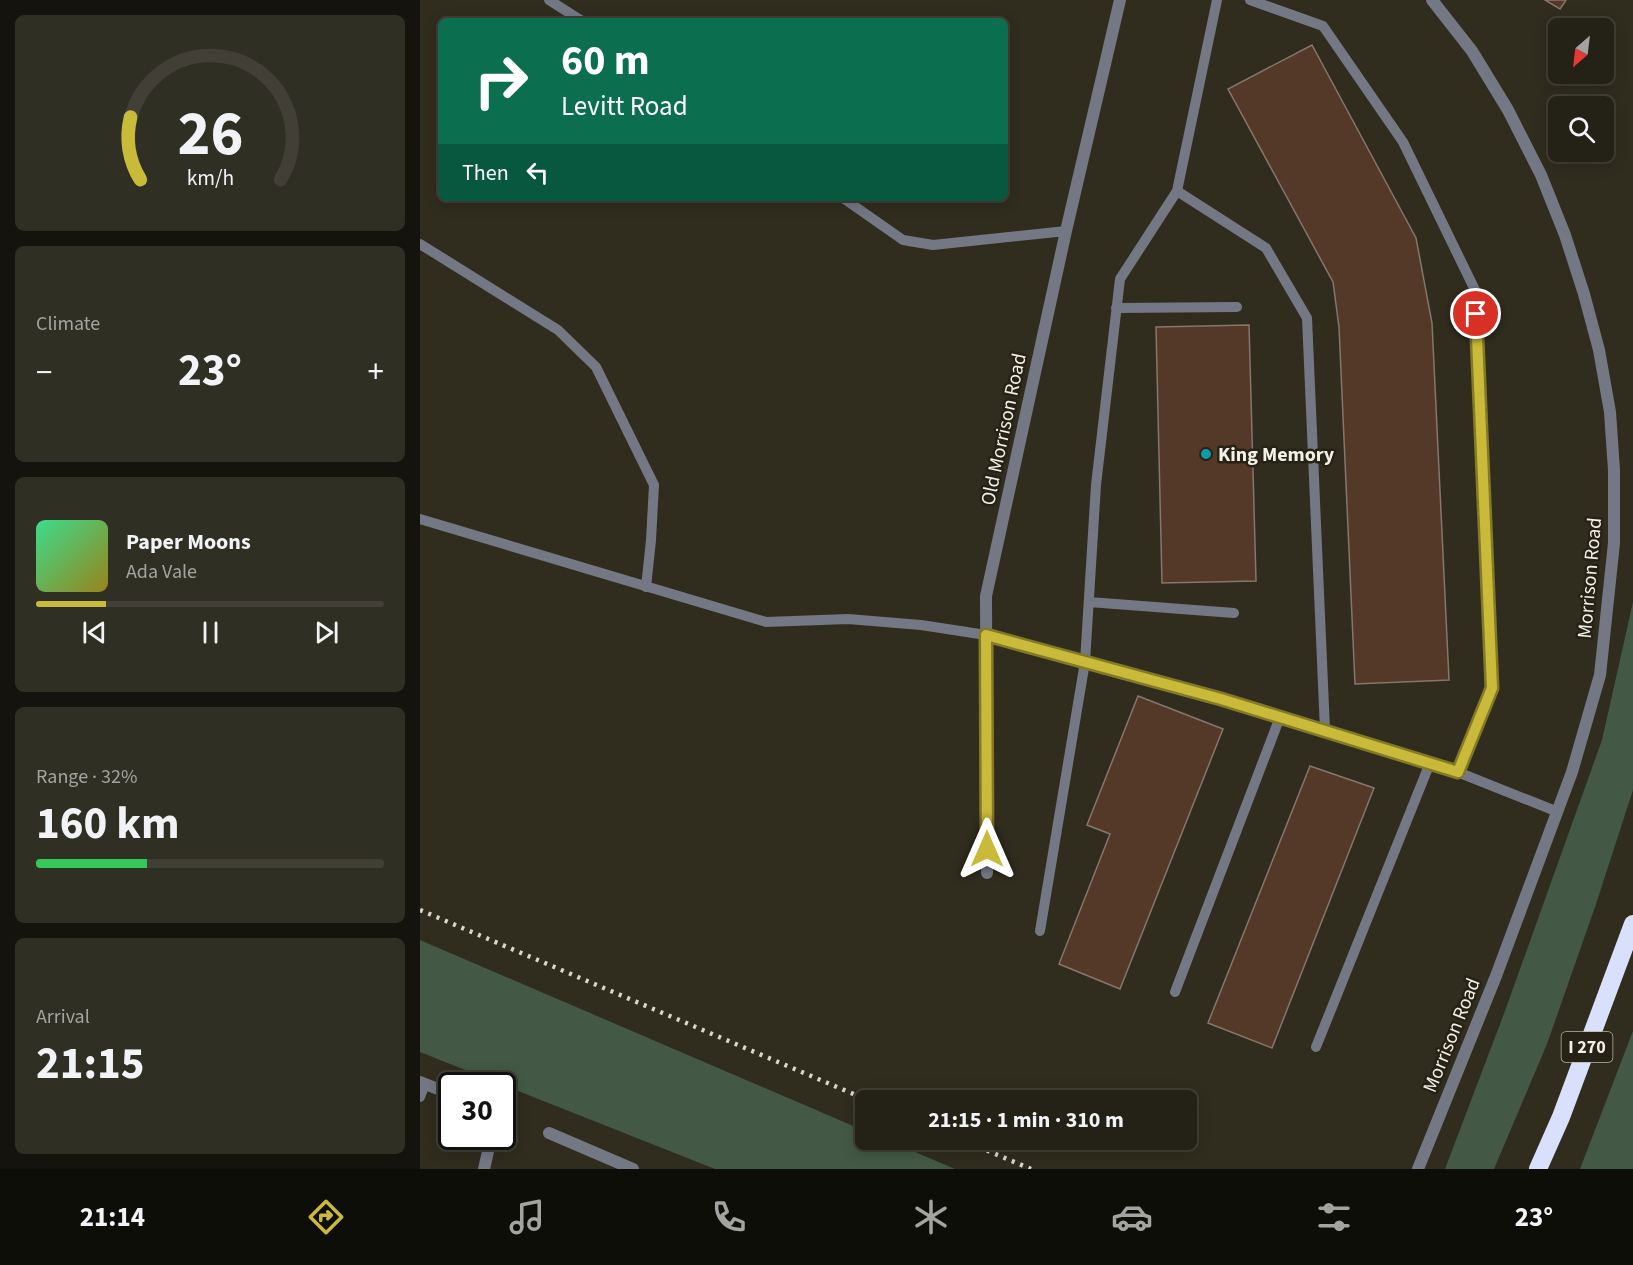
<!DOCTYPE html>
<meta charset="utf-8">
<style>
:root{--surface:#242217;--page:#302f24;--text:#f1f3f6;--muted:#a3a4a1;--line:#413f36;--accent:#c9ba3a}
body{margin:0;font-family:"Source Sans 3",sans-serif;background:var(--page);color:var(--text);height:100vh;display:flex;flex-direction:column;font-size:22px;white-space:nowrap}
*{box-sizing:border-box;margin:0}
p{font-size:20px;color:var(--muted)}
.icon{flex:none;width:33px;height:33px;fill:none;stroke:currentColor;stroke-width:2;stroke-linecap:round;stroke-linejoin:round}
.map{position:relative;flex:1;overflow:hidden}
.drawer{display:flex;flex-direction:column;gap:15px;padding:15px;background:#14130d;width:420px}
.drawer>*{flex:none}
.guide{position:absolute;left:18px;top:18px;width:570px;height:183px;border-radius:9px;box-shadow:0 3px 15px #0003,0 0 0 2px var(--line);background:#0b6e4f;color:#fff;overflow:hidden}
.needle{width:39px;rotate:208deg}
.tools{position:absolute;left:1128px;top:18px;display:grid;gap:12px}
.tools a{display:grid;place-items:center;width:66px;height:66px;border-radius:9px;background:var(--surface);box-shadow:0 3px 15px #0003,0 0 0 2px var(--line);font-size:30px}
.speed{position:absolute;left:18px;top:1072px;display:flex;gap:12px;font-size:30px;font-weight:700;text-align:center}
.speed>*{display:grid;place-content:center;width:78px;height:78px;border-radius:50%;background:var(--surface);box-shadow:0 3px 15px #0003,0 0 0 2px var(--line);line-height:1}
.speed .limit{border:3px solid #111;border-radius:9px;background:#fff;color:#111}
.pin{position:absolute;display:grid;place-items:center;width:51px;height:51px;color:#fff;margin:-26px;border:3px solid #fff;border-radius:50%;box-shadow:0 2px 6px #0007}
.me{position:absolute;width:66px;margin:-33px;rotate:0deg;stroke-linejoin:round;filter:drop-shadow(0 0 4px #0008)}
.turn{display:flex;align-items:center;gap:21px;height:126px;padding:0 24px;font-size:27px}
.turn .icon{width:78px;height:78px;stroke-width:2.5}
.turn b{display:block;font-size:42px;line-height:51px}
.then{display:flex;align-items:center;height:57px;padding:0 24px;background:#0003;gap:12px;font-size:22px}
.big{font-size:45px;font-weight:700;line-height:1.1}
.drawer .widget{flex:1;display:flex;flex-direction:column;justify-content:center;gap:9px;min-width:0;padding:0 21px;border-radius:9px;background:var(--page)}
.drawer .dial{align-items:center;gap:0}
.dial svg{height:156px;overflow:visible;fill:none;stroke:var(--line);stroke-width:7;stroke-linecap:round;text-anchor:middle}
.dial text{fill:var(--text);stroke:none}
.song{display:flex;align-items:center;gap:18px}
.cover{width:72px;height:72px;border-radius:9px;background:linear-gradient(135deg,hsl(150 70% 55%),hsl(50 70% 35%))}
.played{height:6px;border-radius:3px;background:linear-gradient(90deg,var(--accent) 20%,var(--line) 20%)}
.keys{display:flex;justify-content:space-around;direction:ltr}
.heat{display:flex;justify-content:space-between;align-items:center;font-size:33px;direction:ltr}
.charge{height:9px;border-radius:4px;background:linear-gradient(90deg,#34c759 32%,var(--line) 0)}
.trip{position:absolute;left:435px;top:1090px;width:342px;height:60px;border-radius:9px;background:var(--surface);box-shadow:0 3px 15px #0003,0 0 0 2px var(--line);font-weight:700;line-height:60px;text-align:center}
.menu{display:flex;height:96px;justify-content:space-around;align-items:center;background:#0e0e09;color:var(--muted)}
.menu .icon{width:42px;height:42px}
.menu .current{color:var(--accent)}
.menu b{font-size:27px;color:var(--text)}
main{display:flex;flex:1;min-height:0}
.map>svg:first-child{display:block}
</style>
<main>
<section class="drawer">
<div class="widget dial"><svg viewBox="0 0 100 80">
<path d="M14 69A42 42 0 1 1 86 69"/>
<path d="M14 69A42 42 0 0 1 9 37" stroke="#c9ba3a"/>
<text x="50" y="56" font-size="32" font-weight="700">26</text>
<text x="50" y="72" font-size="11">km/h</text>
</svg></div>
<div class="widget"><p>Climate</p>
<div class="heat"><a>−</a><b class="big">23°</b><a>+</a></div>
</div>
<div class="widget">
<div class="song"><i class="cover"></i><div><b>Paper Moons</b><p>Ada Vale</p></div></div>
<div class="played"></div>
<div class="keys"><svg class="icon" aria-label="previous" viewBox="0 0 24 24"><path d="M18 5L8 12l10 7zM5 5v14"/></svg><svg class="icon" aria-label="pause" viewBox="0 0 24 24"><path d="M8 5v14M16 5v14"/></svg><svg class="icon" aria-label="next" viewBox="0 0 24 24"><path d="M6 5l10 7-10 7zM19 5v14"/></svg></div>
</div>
<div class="widget"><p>Range · 32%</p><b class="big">160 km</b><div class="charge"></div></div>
<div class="widget"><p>Arrival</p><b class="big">21:15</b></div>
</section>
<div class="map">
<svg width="1213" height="1169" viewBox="0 0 1213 1169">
<rect width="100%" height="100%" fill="#302d1f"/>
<path fill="#435945" d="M1213,602V790L1176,904L1127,1044L1074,1169H1025L1085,1011L1182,740Z
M0,940L445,1131L446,1140H467L535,1169H295L0,1052Z
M1213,1031V1169H1160Z"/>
<path fill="#543828" stroke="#86766d" stroke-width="1.5" d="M1125,0H1146L1140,9Z
M892,45L996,238L1012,323L1029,680L935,684L919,327L913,282L808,89Z
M829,325L836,581L742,583L736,327Z
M718,696L803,729L700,989L639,964L690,834L667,825Z
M890,766L954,788L852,1048L788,1023Z"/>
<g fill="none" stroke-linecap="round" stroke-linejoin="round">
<path stroke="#747885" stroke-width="10" d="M129,0L162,21
M797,0L757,191L846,248L887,318L905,730
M830,0L903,26L983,142L1055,290L1072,688L1038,772
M423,198L483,240L513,245L646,231
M0,244L138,330L176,367L234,485L231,540L226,587
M696,308L817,307
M0,519L346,622L428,619L501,625L566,635L860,717L1030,769L1138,812
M669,602L814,613
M620,931L665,662L676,485L700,279L757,191
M755,992L860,717
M896,1047L1010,763
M0,1097L5,1084"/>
<path stroke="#747885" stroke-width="12" d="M567,873L566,596L646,231L700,0
M0,1082L26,1092L32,1096
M129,1133L213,1169
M64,1169L69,1147L66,1137"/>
<path stroke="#747885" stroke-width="12" d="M998,1169L1076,976L1152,772L1180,675L1194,543V470L1190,412L1179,350L1164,294L1145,235L1121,175L1088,110L1052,51L1012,0"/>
<path stroke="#d9e0fc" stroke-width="18" d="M1118,1169L1141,1117L1213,924"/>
<path stroke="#d8d6cd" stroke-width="4.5" stroke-dasharray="3 6" stroke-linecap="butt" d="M0,910L450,1101
M542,1140L611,1169"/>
</g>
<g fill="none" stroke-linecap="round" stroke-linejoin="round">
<g stroke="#837926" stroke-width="15">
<path id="route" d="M567,849L566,635L801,699L1038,772L1072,688L1056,314"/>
</g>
<use href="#route" stroke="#c9ba3a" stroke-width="10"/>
</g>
<circle fill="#0f9aa8" stroke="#262316" stroke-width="2" cx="786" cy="454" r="6"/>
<g text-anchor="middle" stroke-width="5" stroke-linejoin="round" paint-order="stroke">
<rect fill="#262316" stroke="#b5b3a9" stroke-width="1.5" x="1141.5" y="1032" width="51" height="30" rx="4.5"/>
<g font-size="18" font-weight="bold" fill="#f2f1e8">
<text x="1167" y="1053">I 270</text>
</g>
<g font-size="20" fill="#f2f1e8" stroke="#262316">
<text transform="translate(583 429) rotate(-78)" y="7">Old Morrison Road</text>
<text transform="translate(1169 578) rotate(-85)" y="7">Morrison Road</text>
<text transform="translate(1031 1035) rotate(-68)" y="7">Morrison Road</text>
</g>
<g font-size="20" font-weight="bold" fill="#f2f1e8" stroke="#262316" text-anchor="start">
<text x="798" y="461">King Memory</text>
</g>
</g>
</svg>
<div class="tools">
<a><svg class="needle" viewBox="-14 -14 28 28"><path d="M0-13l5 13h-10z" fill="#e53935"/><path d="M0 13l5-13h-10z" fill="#a3a4a1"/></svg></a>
<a><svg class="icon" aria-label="search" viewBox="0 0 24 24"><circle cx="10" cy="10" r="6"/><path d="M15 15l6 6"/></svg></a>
</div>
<div class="speed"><div class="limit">30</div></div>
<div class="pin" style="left:1056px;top:314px;background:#d93025"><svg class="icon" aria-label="arrive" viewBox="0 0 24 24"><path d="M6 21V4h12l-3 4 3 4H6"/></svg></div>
<svg class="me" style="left:567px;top:849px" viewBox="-20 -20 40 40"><path d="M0-17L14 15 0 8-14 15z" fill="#c9ba3a" stroke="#fff" stroke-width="4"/></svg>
<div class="trip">21:15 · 1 min · 310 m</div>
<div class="guide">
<div class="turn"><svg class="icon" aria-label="right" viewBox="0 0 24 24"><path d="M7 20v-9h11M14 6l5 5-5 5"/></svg><div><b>60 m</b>Levitt Road</div></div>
<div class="then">Then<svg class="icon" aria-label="left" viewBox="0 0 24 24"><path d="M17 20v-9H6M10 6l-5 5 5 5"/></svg></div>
</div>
</div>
</main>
<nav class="menu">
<b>21:14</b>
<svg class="icon current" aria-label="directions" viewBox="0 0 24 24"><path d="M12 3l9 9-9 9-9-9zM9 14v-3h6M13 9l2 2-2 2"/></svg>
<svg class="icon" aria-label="music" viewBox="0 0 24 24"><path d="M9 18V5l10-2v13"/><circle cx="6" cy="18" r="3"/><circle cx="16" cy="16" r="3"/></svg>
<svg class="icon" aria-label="phone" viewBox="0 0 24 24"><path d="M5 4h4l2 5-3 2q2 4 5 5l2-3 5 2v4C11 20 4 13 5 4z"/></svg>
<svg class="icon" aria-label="climate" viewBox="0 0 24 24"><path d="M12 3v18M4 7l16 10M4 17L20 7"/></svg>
<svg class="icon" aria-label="car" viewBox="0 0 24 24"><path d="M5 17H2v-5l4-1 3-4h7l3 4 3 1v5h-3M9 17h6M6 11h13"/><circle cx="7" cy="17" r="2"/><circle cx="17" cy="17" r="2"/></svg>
<svg class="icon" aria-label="filters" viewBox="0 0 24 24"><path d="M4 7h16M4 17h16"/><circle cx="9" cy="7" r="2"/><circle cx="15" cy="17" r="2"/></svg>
<b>23°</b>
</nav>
